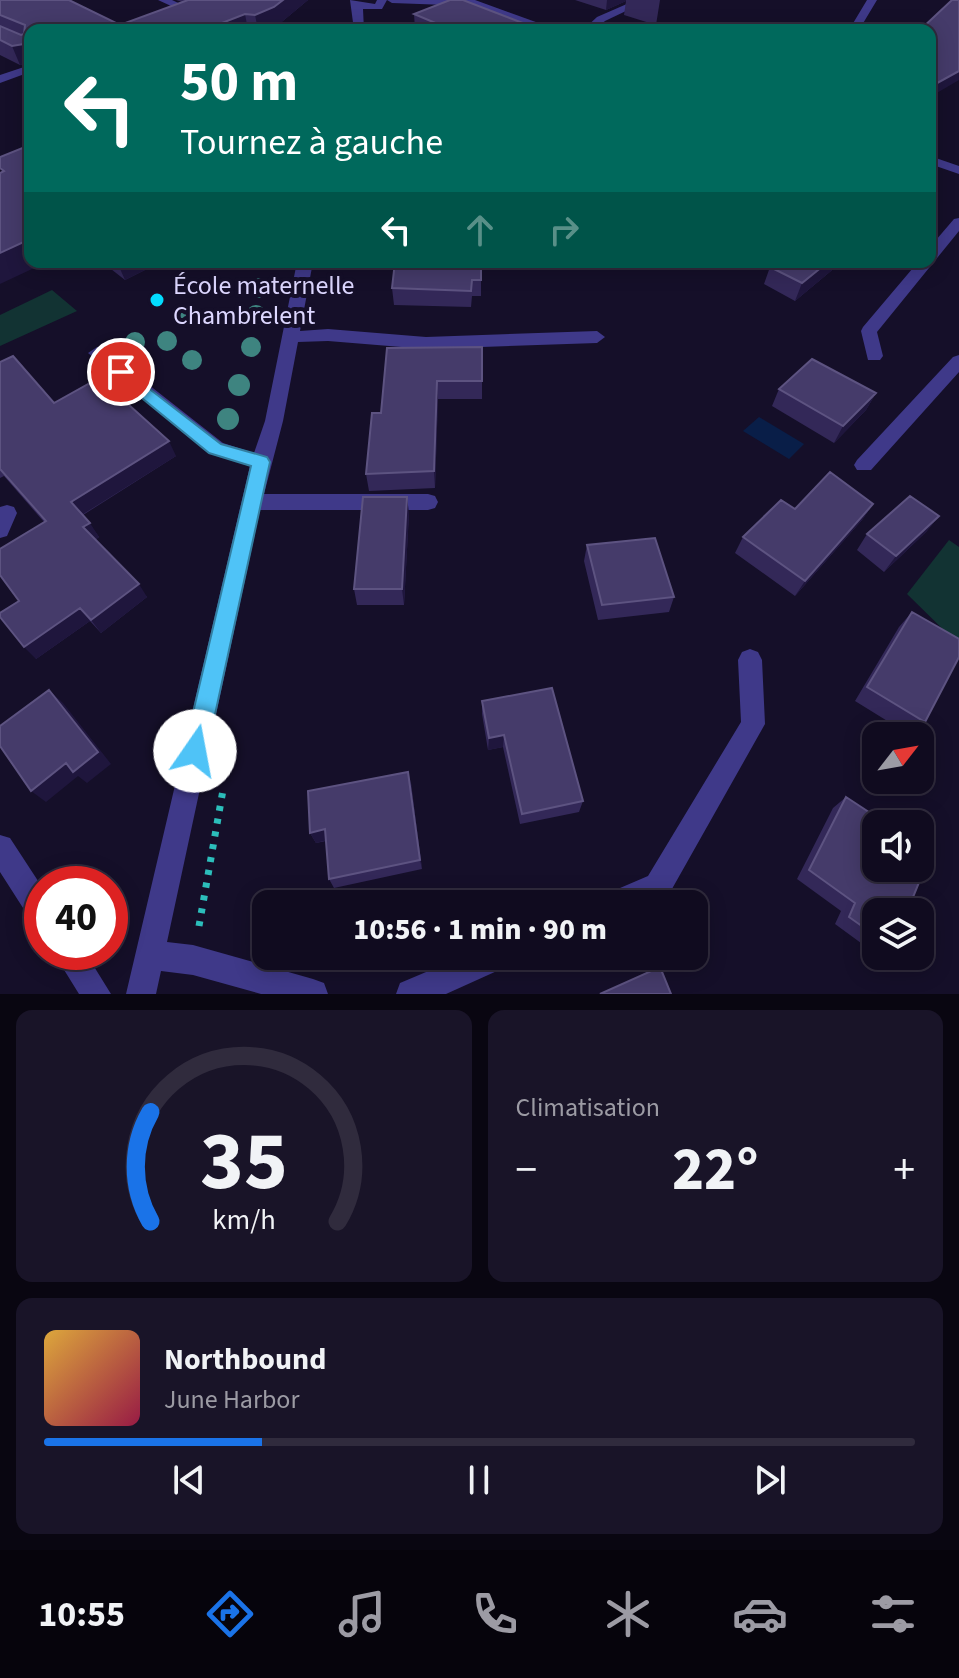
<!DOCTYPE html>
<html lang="fr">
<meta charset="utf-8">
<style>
:root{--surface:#100b1f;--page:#191428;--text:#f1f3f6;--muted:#9c9ba4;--line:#302b3d;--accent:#1a73e8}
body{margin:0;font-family:"Source Sans 3",sans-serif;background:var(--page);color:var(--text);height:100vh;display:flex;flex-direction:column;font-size:30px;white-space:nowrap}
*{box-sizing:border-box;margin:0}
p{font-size:26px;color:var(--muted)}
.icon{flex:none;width:44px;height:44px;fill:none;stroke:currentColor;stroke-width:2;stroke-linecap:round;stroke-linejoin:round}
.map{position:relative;height:994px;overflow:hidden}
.panel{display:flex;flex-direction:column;gap:16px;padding:16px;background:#090611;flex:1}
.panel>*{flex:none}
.top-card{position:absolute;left:24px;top:24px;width:912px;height:244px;border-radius:16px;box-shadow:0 4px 20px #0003,0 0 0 2px var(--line);background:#00695c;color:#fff;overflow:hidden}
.needle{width:52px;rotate:59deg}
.tools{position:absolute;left:862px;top:722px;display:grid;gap:16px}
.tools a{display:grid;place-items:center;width:72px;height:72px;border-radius:16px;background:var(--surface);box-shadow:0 4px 20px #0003,0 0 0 2px var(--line);font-size:40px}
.speed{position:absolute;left:24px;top:866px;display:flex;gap:16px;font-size:40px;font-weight:700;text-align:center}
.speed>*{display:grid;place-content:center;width:104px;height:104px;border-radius:50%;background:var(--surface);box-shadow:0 4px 20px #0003,0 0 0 2px var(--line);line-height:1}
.speed .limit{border:12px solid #d22;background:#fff;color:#111}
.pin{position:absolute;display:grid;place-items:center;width:68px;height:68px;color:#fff;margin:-34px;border:4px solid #fff;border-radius:50%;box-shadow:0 2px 8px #0007}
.me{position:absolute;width:88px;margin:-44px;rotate:12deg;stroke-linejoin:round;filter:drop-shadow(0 0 6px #0008)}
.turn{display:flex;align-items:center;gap:28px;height:168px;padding:0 24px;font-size:36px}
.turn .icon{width:104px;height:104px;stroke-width:2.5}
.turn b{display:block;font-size:56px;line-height:68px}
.lanes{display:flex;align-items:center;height:76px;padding:0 24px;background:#0003;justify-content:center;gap:40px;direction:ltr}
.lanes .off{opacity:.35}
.big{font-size:60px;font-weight:800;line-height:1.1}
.panel .card{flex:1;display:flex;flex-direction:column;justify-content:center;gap:12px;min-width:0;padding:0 28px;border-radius:16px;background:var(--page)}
.panel .dial{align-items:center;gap:0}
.dial svg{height:208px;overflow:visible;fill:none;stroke:var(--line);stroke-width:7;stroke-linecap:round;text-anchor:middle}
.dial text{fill:var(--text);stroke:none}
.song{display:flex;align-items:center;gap:24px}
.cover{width:96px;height:96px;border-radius:12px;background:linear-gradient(135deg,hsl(40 70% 55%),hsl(340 70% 35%))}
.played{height:8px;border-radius:4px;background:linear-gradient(90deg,var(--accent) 25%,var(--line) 25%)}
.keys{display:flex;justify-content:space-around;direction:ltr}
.heat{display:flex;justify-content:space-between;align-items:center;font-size:44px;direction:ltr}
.panel .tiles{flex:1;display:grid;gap:16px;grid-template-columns:1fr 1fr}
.card:last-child{grid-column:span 2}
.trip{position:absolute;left:252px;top:890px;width:456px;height:80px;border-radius:16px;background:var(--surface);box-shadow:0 4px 20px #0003,0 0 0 2px var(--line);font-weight:800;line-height:80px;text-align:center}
.tabs{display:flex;height:128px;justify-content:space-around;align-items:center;background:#06040c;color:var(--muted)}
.tabs .icon{width:56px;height:56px}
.tabs .current{color:var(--accent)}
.tabs b{font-size:36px;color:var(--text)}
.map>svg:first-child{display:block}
</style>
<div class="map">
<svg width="959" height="994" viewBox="0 0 959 994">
<rect width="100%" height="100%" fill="#150f29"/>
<path fill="#123333" d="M52,290L77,311L0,346V315Z
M949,540L959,547V645L907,594Z"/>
<path fill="#091e48" d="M759,417L804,444L789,459L743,431Z"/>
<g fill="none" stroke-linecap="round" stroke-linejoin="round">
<path stroke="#2cbebb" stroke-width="7" stroke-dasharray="5 8" stroke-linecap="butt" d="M199,926L223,790"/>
<path fill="#3f3989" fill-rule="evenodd" d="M158,0H172L191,9L182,11Z
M350,0L375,4L377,0H475L558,30H543L474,6L392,3L387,0L382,9H363L364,30H354Z
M636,0H649L605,21L594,30H583L597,17Z
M867,0H877L859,30H849Z
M30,65V72L0,83V75Z
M930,156L959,166V174L930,164Z
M959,218V231L877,332L883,356L880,360H868L861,331L863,327L918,262H930V247L954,219Z
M297,262H313L300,331L328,329L426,337L597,331L605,337L597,343L426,349L328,341L298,342L283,421L264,494H428L435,496L438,502L435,508L428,510H260L167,942L193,945L313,979L324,983L328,994H261L193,975L161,971L156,994H126L250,466L209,453L88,353L97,347L103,349L223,443L254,453L265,421Z
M959,355V372L871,470H857L854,465L857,460L953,357Z
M7,505L14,507L17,513L7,536L0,538V507Z
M750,649L758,652L762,660L765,724L668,896L649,904H602L606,894L648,876L741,722L738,660L742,652Z
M0,835L10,838L42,887V926L32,922L0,872Z
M53,952H85L111,994H79Z
M464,956H513L508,966L446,994H396L400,983Z"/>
</g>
<g fill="#3e8480">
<circle cx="260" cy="288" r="10"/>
<circle cx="256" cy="315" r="10"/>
<circle cx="189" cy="316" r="10"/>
<circle cx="167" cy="341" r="10"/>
<circle cx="135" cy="342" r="10"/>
<circle cx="251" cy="347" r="10"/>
<circle cx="192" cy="360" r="10"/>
<circle cx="239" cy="385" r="11"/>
<circle cx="228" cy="419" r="11"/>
</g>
<path fill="#332858" d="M0,0L120,25L182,2L176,0H308L278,25L267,30H30V65L29,63L20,65L0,55Z
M575,0H660L656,25L624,15L626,1L606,10Z
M414,14L541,30H418L415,29Z
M102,262H161L125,280Z
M481,262V296H472L471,307L394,305L392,288Z
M776,262H839L837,266L795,301L764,284L770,267Z
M482,347V399H438L435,488L369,491L366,474L381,413Z
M0,362L54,403L176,456L83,515L99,537L95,540L147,597L101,633L90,621L36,659L19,601L44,522L4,476L0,478Z
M779,389L876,393L866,410L834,443L772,406Z
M873,504L862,520L795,596L735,553L743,537L795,509Z
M409,513L404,605H357L354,589Z
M939,516L926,532L884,572L857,550L867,534Z
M587,545L674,597L669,612L598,620L584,561Z
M912,612L925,722L910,735L855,701L899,627Z
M482,701L583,801L579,812L520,824L503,747L488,750L482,714Z
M411,783L422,869L334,888L329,879L326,841L316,843L310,833Z
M846,797L876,912V954L835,924L841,911L797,879L833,808Z"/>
<path fill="#1f163d" d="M283,0H308L278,25L267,30H258L255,15Z
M607,0H626V1L606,10Z
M245,14L248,30H204Z
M24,44L25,52L29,63L20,65L12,46Z
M959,71V80L930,97V87Z
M30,239V262H47L0,284V253Z
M117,262H161L125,280Z
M828,262H839L837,266L795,301L802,283Z
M437,381L438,399L435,488L434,471Z
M876,393L866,410L834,443L843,426Z
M169,441L176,456L80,516L71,502Z
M407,497L409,513L404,605L402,589Z
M873,504L862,520L795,596L805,581Z
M939,516L926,532L884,572L896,556Z
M90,523L99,537L93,541L83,527Z
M139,584L147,597L101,633L91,620Z
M80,608L90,621L36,659L24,647Z
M49,690L63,703L111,764L87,783L78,776L46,802L31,791L66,763Z
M504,735L503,747L488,750L489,738Z
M408,772L411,783L422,869L420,860Z
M325,829L331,839L316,843L310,833Z"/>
<path fill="#453b6a" stroke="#5d5381" stroke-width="2" d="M0,0H69L120,25L188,0H283L274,7L255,15L245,14L204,30H30V55L25,52L24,44L12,46L0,40V26L21,35L24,34L25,25L0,15Z
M450,0H463L541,30H452L414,14Z
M952,0H959V71L930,87V30H920Z
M30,145V239L0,253V173L4,171L0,168V157Z
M395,262H481V280H472L471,291L392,288Z
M776,262H828L802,283L770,267Z
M482,347V381H437L434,471L366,474L372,413H381L387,348Z
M13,356L54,403L99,378L169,441L71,502L90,523L83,527L139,584L91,620L80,608L24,647L0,617V613L19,601L0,575V549L46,521L0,469V362Z
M812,359L876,393L843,426L779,389Z
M830,472L873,504L805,581L743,537L781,500L795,509Z
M910,496L939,516L896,556L867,534Z
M363,497H407L402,589H354Z
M655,538L674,597L602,605L587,545Z
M912,612L959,639V657L925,722L867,687Z
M552,688L583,801L522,814L504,735L489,738L482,701Z
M49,690L98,752L73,772L66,763L31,791L0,746V726Z
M408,772L420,860L329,879L325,829L310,833L308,791Z
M846,797L887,824H876V868H920V846L931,853L907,912H876V936L849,917L855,903L809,870Z
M660,967L671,994H600Z"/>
<path fill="#4fc3f7" stroke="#337fa1" stroke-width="2" d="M121,367L221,444L267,457L270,462L207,751L203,759L195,762L187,759L184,751L251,466L209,453L115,376L113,372Z"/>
<circle fill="#03dcff" stroke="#150f29" stroke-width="3" cx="157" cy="300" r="8"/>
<g text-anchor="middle" stroke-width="8" stroke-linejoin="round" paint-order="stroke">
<g font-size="26" fill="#ddd7ff" stroke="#150f29" text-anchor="start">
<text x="173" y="294">École maternelle<tspan x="173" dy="30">Chambrelent</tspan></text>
</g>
</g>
</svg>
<div class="tools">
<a><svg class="needle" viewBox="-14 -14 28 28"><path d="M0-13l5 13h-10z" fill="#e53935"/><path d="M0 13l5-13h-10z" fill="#9c9ba4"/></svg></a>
<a><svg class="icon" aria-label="sound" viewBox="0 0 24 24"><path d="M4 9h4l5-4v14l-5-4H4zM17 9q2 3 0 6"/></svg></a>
<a><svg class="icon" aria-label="layers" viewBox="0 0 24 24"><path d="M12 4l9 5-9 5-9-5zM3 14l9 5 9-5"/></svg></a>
</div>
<div class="speed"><div class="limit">40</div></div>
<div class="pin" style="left:121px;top:372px;background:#d93025"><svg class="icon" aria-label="arrive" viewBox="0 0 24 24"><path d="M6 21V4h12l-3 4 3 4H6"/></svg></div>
<svg class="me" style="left:195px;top:751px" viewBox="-20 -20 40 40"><circle r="19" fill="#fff"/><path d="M0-13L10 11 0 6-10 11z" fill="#4fc3f7"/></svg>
<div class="trip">10:56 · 1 min · 90 m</div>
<div class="top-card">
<div class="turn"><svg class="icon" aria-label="left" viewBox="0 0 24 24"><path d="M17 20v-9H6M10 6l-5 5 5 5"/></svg><div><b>50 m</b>Tournez à gauche</div></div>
<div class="lanes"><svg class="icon" aria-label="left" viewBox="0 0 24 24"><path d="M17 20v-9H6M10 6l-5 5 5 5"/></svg><svg class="icon off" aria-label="ahead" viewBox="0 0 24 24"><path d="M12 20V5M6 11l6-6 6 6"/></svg><svg class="icon off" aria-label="right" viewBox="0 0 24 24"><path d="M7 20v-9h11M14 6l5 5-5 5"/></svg></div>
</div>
</div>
<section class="panel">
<div class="tiles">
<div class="card dial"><svg viewBox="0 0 100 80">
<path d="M14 69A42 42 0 1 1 86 69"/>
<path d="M14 69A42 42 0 0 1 14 27" stroke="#1a73e8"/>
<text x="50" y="56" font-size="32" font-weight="700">35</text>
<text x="50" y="72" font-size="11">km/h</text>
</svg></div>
<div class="card"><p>Climatisation</p>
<div class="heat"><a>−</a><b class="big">22°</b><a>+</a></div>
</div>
<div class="card">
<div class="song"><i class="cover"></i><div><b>Northbound</b><p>June Harbor</p></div></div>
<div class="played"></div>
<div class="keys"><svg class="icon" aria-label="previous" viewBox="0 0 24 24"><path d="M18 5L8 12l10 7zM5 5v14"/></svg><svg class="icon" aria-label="pause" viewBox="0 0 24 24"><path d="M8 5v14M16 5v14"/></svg><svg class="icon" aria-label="next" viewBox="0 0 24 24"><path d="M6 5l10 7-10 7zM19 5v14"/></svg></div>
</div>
</div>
</section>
<nav class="tabs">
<b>10:55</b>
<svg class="icon current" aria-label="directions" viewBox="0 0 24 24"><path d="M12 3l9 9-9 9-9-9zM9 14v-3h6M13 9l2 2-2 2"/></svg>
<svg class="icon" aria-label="music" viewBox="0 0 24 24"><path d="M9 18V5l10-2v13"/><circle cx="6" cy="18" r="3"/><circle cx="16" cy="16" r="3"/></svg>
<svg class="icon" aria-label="phone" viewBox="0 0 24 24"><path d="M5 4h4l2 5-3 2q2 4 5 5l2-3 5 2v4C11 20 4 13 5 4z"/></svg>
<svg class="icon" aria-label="climate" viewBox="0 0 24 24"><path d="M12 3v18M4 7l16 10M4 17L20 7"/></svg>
<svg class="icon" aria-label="car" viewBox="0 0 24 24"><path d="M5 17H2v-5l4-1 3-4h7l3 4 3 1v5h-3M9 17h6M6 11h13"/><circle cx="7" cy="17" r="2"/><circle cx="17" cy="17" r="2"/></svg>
<svg class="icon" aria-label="filters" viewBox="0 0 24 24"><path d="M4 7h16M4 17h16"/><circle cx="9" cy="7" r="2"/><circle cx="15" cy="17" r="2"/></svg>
</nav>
